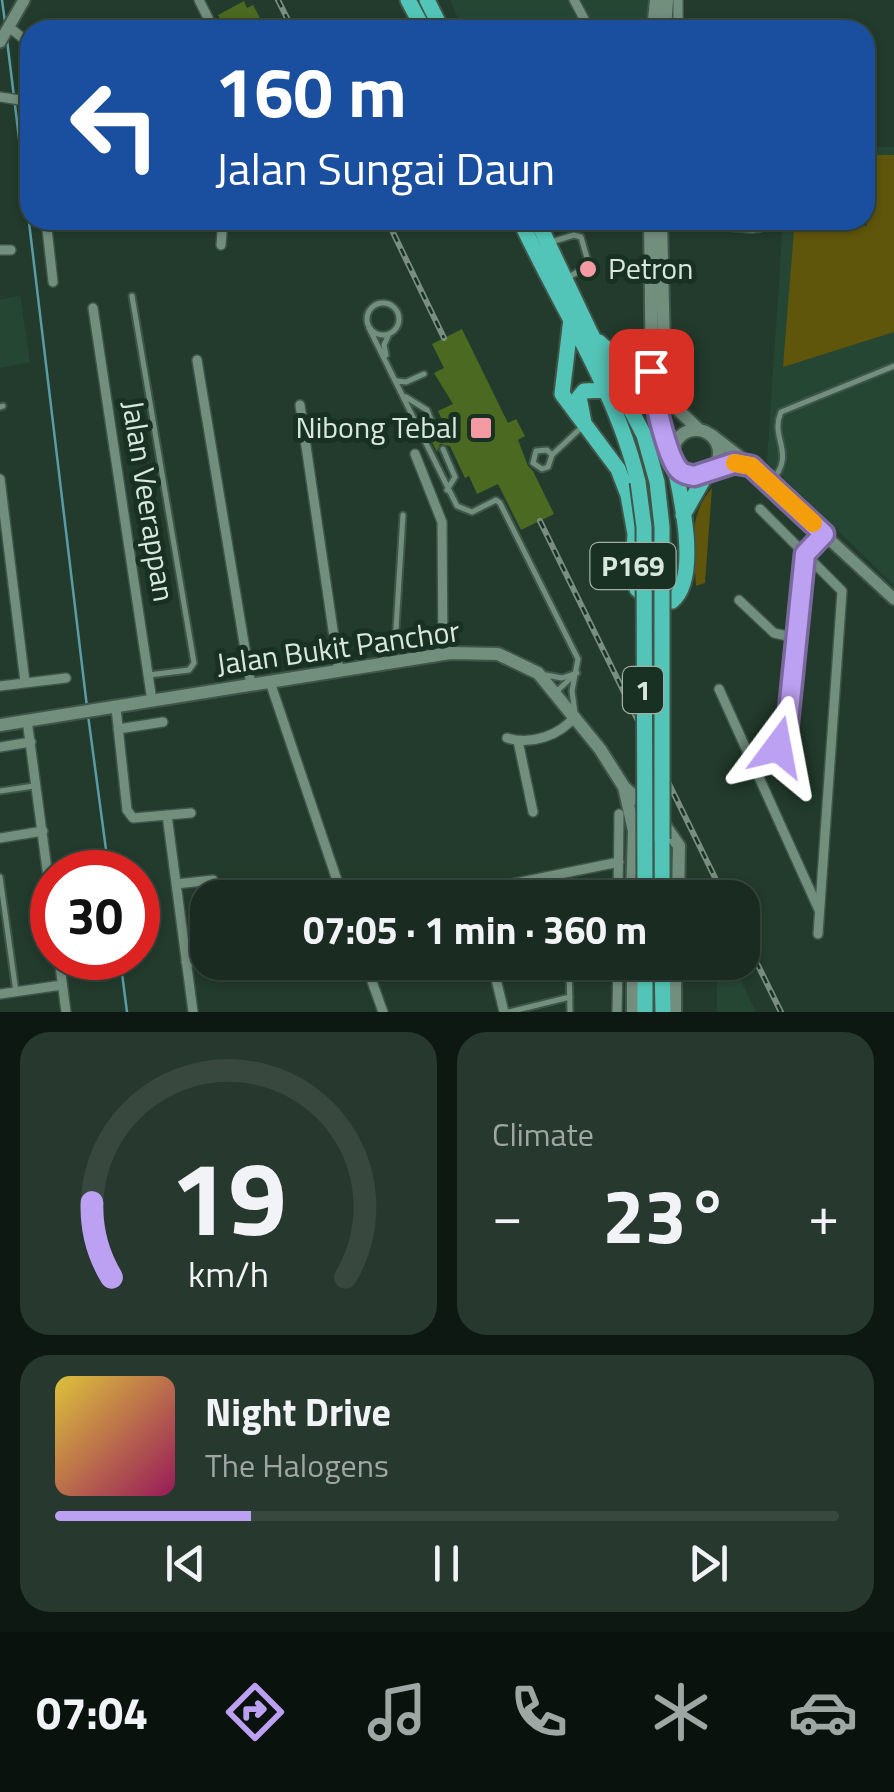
<!DOCTYPE html>
<meta charset="utf-8">
<style>
:root{--surface:#1a2c21;--page:#27382e;--text:#f1f3f6;--muted:#9fa7a5;--line:#38483f;--accent:#bca0f2}
body{margin:0;font-family:"Titillium Web",sans-serif;background:var(--page);color:var(--text);height:100vh;display:flex;flex-direction:column;font-size:38px;white-space:nowrap}
*{box-sizing:border-box;margin:0}
p{font-size:32px;color:var(--muted)}
.icon{flex:none;width:55px;height:55px;fill:none;stroke:currentColor;stroke-width:2;stroke-linecap:round;stroke-linejoin:round}
.map{position:relative;height:1012px;overflow:hidden}
.panel{display:flex;flex-direction:column;gap:20px;padding:20px;background:#0e1812;flex:1}
.panel>*{flex:none}
.top-card{position:absolute;left:20px;top:20px;width:855px;height:210px;border-radius:30px;box-shadow:0 2px 8px #0004,0 0 0 2px var(--line);background:#1a4fa0;color:#fff;overflow:hidden}
.speed{position:absolute;left:30px;top:850px;display:flex;gap:20px;font-size:50px;font-weight:700;text-align:center}
.speed>*{display:grid;place-content:center;width:130px;height:130px;border-radius:50%;background:var(--surface);box-shadow:0 2px 8px #0004,0 0 0 2px var(--line);line-height:1}
.speed .limit{border:15px solid #d22;background:#fff;color:#111}
.pin{position:absolute;display:grid;place-items:center;width:85px;height:85px;color:#fff;margin:-42px;border-radius:20px;box-shadow:0 5px 15px #0006}
.me{position:absolute;width:110px;margin:-55px;rotate:13deg;stroke-linejoin:round;filter:drop-shadow(0 0 8px #0008)}
.turn{display:flex;align-items:center;gap:35px;height:210px;padding:0 30px;font-size:45px}
.turn .icon{width:130px;height:130px;stroke-width:2.5}
.turn b{display:block;font-size:70px;line-height:85px}
.big{font-size:75px;font-weight:700;line-height:1.1}
.panel .card{flex:1;display:flex;flex-direction:column;justify-content:center;gap:15px;min-width:0;padding:0 35px;border-radius:30px;background:var(--page)}
.panel .dial{align-items:center;gap:0}
.dial svg{height:260px;overflow:visible;fill:none;stroke:var(--line);stroke-width:7;stroke-linecap:round;text-anchor:middle}
.dial text{fill:var(--text);stroke:none}
.song{display:flex;align-items:center;gap:30px}
.cover{width:120px;height:120px;border-radius:15px;background:linear-gradient(135deg,hsl(50 70% 55%),hsl(330 70% 35%))}
.played{height:10px;border-radius:5px;background:linear-gradient(90deg,var(--accent) 25%,var(--line) 25%)}
.keys{display:flex;justify-content:space-around;direction:ltr}
.heat{display:flex;justify-content:space-between;align-items:center;font-size:55px;direction:ltr}
.panel .tiles{flex:1;display:grid;gap:20px;grid-template-columns:1fr 1fr}
.card:last-child{grid-column:span 2}
.trip{position:absolute;left:190px;top:880px;width:570px;height:100px;border-radius:30px;background:var(--surface);box-shadow:0 2px 8px #0004,0 0 0 2px var(--line);font-weight:700;line-height:100px;text-align:center}
.tab-bar{display:flex;height:160px;justify-content:space-around;align-items:center;background:#0a120d;color:var(--muted)}
.tab-bar .icon{width:70px;height:70px}
.tab-bar .active{color:var(--accent)}
.tab-bar b{font-size:45px;color:var(--text)}
.map>svg:first-child{display:block}
</style>
<div class="map">
<svg width="894" height="1012" viewBox="0 0 894 1012">
<rect width="100%" height="100%" fill="#223b2c"/>
<path fill="#264634" d="M450,0H648L646,30H463Z
M865,147H894V585L767,462L783,222L865,220Z
M20,295L30,362L0,368V300Z
M717,966H734L756,1012H717Z"/>
<path fill="#5f550b" d="M866,155H894V332L783,367L794,230L867,226Z
M712,488L705,583L696,586C694,551 687,515 712,488Z"/>
<g fill="none" stroke-linecap="round" stroke-linejoin="round">
<path stroke="#5a9ca5" stroke-width="2.5" d="M2,0L5,22
M7,40L14,97
M15,105L87,707
M88,715L109,872
M120,958L127,1012"/>
</g>
<path fill="#4b6921" d="M244,1L247,8L253,5L260,18L255,21L259,30H225L218,15Z
M462,329L508,423L516,419L525,436L518,440L528,466L533,471L554,514L521,530L498,484L477,494L469,476L465,478L450,446L440,444L437,452L430,438L437,440L442,437L441,425L444,424L438,411L453,404L434,373L444,368L432,344Z"/>
<g fill="none" stroke-linecap="round" stroke-linejoin="round">
<g stroke="#3f5549" stroke-width="9">
<path id="service" d="M551,242L574,235L581,237L589,265L569,277
M132,296L194,663L189,670L149,675
M367 319a16 16 0 1 1 32 0a16 16 0 1 1-32 0Z
M369,328L457,506L472,512L496,500L500,503L578,659L572,691L575,713
M386,355L384,345L389,334
M397,381L406,382L424,374
M406,397L427,410L437,434
M0,407L3,406
M443,449L455,477L447,490
M552,455L547,450L536,451L533,463L542,469L548,467L552,455L583,426
M770,483C798,453 769,439 781,412L894,366
M382,661V655L394,649L395,645L403,515
M546,675L562,678L577,673
M556,692L572,677
M0,791L34,786
M0,877L16,992
M569,962L570,1012
M509,1012L570,997"/>
</g>
<g stroke="#3f5549" stroke-width="12">
<path id="minor" d="M199,0L214,30
M574,0L590,30
M9,27L25,40L30,68
M678,30V0
M0,97L20,100L30,95
M46,220L53,282
M662,220L752,228L760,227L767,220
M221,245L223,220
M0,250H11
M93,308L152,701
M197,360L251,685
M300,405L339,671
M415,454L442,522L443,654
M0,479L25,682
M760,509L842,591L818,934
M739,600L774,633L796,638
M270,682L343,898
M0,686L66,678
M719,689L819,910
M116,708L127,810L133,818L191,813
M27,720L52,907
M118,729L163,722
M507,738C531,745 560,736 575,716
M518,741L533,812
M0,747L31,742
M753,762L778,747L787,731L805,554L824,534
M167,815L193,1012
M0,838L43,831
M176,884L213,880
M467,893L619,862
M618,898L619,814
M59,958L66,1012
M186,962L208,958
M365,962L383,1012
M0,994L62,985
M504,1012L494,971L537,962
M617,1012L618,962"/>
</g>
<g stroke="#3f5549" stroke-width="15">
<path id="tertiary" d="M0,42L24,0
M712,435L738,455L894,599
M713,469L734,463L751,466"/>
</g>
<g stroke="#3f5549" stroke-width="16">
<path id="secondary" d="M653,30L656,0
M665,30L667,0
M650,220L652,395L672,453
M661,220L665,392L672,404L698,429
M673 453a23 23 0 1 1 46 0a23 23 0 1 1-46 0Z
M0,725L450,653L498,654L538,673L600,749L624,787L661,820L679,846L678,898
M624,787L634,831L632,898
M633,962V1012
M675,1012V962"/>
</g>
<g stroke="#3f5549" stroke-width="19">
<path id="trunk" d="M408,0L424,30
M427,0L442,30
M520,220C560,307 616,389 638,482
M537,220L590,332L644,435L657,482
M571,319L562,394L618,469L628,495L635,534L633,569L637,589L651,602L672,601C701,578 680,492 673,459
M599,342C615,358 631,358 650,349
M625,394L628,366L642,362L651,371
M584,423L579,397L584,391L606,390
M683,515L707,473
M662,839V898
M662,962L663,1012
M645,1012V962"/>
</g>
<use href="#service" stroke="#728e7d" stroke-width="5"/>
<use href="#minor" stroke="#728e7d" stroke-width="9"/>
<use href="#tertiary" stroke="#728e7d" stroke-width="11"/>
<use href="#secondary" stroke="#728e7d" stroke-width="12"/>
<use href="#trunk" stroke="#53c5b8" stroke-width="15"/>
<g stroke="#798d80" stroke-width="6">
<path id="rail" d="M278,0L293,30
M387,220L444,338
M540,521L725,898
M742,933L781,1012"/>
</g>
<use href="#rail" stroke="#183123" stroke-width="2.5" stroke-dasharray="8" stroke-linecap="butt"/>
<g stroke="#3f5549" stroke-width="19" stroke-linecap="butt">
<path id="trunk-bridge" d="M638,482L644,527L645,898
M657,482L662,527V839"/>
</g>
<use href="#trunk-bridge" stroke="#53c5b8" stroke-width="15"/>
</g>
<g fill="none" stroke-linecap="round" stroke-linejoin="round">
<g stroke="#7a689d" stroke-width="25">
<path id="route" d="M651,371C652,391 666,456 679,470C684,475 687,474 694,476L734,463L751,466L824,534L805,554L787,731L778,747"/>
</g>
<use href="#route" stroke="#bca0f2" stroke-width="18"/>
<path stroke="#f59e0b" stroke-width="18" d="M735,463L751,466L813,523"/>
</g>
<g fill="#f49aa2" stroke="#183123" stroke-width="4">
<circle cx="588" cy="269" r="10"/>
<rect x="469" y="416" width="24" height="24" rx="5"/>
</g>
<g text-anchor="middle" stroke-width="10" stroke-linejoin="round" paint-order="stroke">
<g fill="#183123" stroke="#9fb1a6" stroke-width="2.5">
<rect x="590.5" y="543" width="85" height="46" rx="8"/>
<rect x="623" y="667" width="40" height="46" rx="8"/>
</g>
<g font-size="28" font-weight="bold" fill="#d9e8de">
<text x="633" y="576">P169</text>
<text x="643" y="700">1</text>
</g>
<g font-size="30" fill="#d9e8de" stroke="#183123" text-anchor="start">
<text x="608" y="279">Petron</text>
<text x="458" y="438" text-anchor="end">Nibong Tebal</text>
</g>
<g font-size="30" fill="#d9e8de" stroke="#183123">
<text transform="translate(148 501) rotate(81)" y="10">Jalan Veerappan</text>
<text transform="translate(338 648) rotate(-8)" y="10">Jalan Bukit Panchor</text>
</g>
</g>
</svg>
<div class="speed"><div class="limit">30</div></div>
<div class="pin" style="left:651px;top:371px;background:#d93025"><svg class="icon" aria-label="arrive" viewBox="0 0 24 24"><path d="M6 21V4h12l-3 4 3 4H6"/></svg></div>
<svg class="me" style="left:778px;top:747px" viewBox="-20 -20 40 40"><path d="M0-17L14 15 0 8-14 15z" fill="#bca0f2" stroke="#fff" stroke-width="4"/></svg>
<div class="trip">07:05 · 1 min · 360 m</div>
<div class="top-card">
<div class="turn"><svg class="icon" aria-label="left" viewBox="0 0 24 24"><path d="M17 20v-9H6M10 6l-5 5 5 5"/></svg><div><b>160 m</b>Jalan Sungai Daun</div></div>
</div>
</div>
<section class="panel">
<div class="tiles">
<div class="card dial"><svg viewBox="0 0 100 80">
<path d="M14 69A42 42 0 1 1 86 69"/>
<path d="M14 69A42 42 0 0 1 8 46" stroke="#bca0f2"/>
<text x="50" y="56" font-size="32" font-weight="700">19</text>
<text x="50" y="72" font-size="11">km/h</text>
</svg></div>
<div class="card"><p>Climate</p>
<div class="heat"><a>−</a><b class="big">23°</b><a>+</a></div>
</div>
<div class="card">
<div class="song"><i class="cover"></i><div><b>Night Drive</b><p>The Halogens</p></div></div>
<div class="played"></div>
<div class="keys"><svg class="icon" aria-label="previous" viewBox="0 0 24 24"><path d="M18 5L8 12l10 7zM5 5v14"/></svg><svg class="icon" aria-label="pause" viewBox="0 0 24 24"><path d="M8 5v14M16 5v14"/></svg><svg class="icon" aria-label="next" viewBox="0 0 24 24"><path d="M6 5l10 7-10 7zM19 5v14"/></svg></div>
</div>
</div>
</section>
<nav class="tab-bar">
<b>07:04</b>
<svg class="icon active" aria-label="directions" viewBox="0 0 24 24"><path d="M12 3l9 9-9 9-9-9zM9 14v-3h6M13 9l2 2-2 2"/></svg>
<svg class="icon" aria-label="music" viewBox="0 0 24 24"><path d="M9 18V5l10-2v13"/><circle cx="6" cy="18" r="3"/><circle cx="16" cy="16" r="3"/></svg>
<svg class="icon" aria-label="phone" viewBox="0 0 24 24"><path d="M5 4h4l2 5-3 2q2 4 5 5l2-3 5 2v4C11 20 4 13 5 4z"/></svg>
<svg class="icon" aria-label="climate" viewBox="0 0 24 24"><path d="M12 3v18M4 7l16 10M4 17L20 7"/></svg>
<svg class="icon" aria-label="car" viewBox="0 0 24 24"><path d="M5 17H2v-5l4-1 3-4h7l3 4 3 1v5h-3M9 17h6M6 11h13"/><circle cx="7" cy="17" r="2"/><circle cx="17" cy="17" r="2"/></svg>
</nav>
